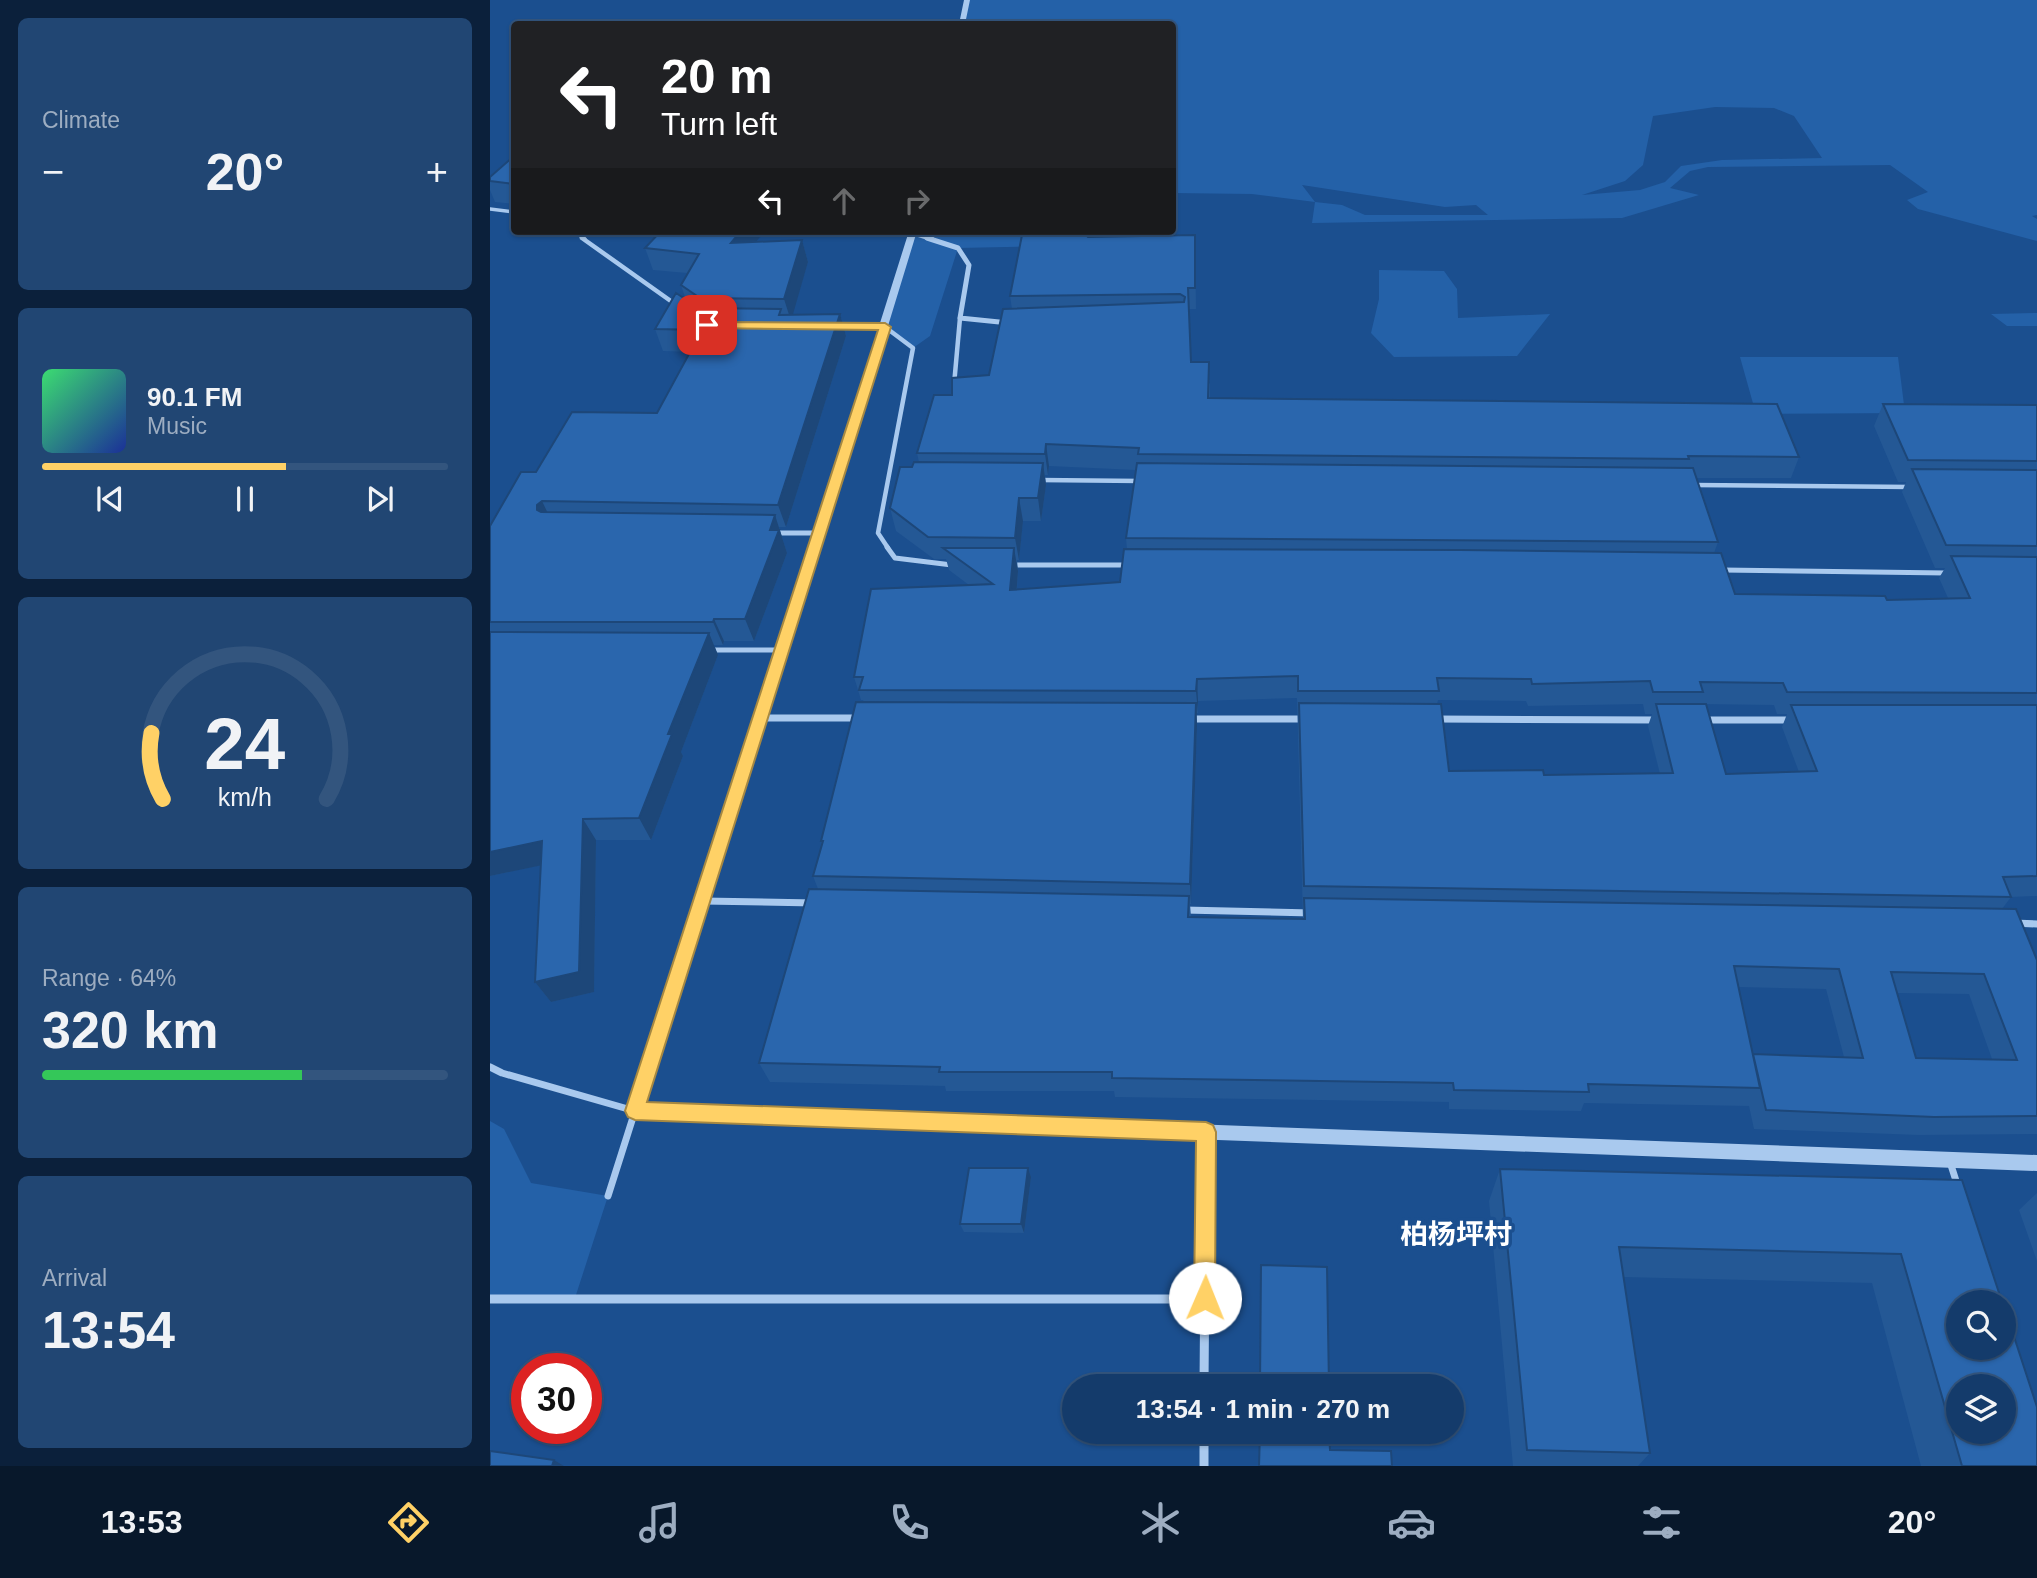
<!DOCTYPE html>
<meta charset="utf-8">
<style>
:root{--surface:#143b6b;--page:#214673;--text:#f1f3f6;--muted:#9dadc1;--line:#33557e;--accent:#ffd166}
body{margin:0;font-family:Helvetica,"Noto Sans SC",sans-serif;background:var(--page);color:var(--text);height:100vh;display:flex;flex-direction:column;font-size:26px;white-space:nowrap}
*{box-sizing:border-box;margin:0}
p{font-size:23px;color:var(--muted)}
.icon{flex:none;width:38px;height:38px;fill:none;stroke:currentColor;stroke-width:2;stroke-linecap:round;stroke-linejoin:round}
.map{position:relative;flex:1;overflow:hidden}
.drawer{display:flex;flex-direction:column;gap:18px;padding:18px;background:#0b203b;width:490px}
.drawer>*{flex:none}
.hud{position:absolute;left:21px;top:21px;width:665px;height:214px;border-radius:7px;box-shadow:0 2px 5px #0004,0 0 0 2px var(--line);background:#202124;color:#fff;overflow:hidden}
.tools{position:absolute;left:1456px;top:1290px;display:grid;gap:14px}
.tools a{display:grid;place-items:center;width:70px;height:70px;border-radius:50%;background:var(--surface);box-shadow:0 2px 5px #0004,0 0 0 2px var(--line);font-size:35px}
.speed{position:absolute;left:21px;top:1353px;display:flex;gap:14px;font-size:35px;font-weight:700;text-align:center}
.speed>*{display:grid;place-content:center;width:91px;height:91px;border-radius:50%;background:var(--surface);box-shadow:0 2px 5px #0004,0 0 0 2px var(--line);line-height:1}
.speed .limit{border:10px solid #d22;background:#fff;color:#111}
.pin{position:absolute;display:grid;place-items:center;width:60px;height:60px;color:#fff;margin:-30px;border-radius:14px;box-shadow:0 4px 10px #0006}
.me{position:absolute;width:77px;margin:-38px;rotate:1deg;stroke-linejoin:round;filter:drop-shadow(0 0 5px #0008)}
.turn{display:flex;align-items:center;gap:24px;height:147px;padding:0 35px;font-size:32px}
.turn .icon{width:91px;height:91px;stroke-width:2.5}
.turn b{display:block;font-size:49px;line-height:60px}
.lanes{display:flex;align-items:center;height:66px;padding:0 35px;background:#0003;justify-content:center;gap:35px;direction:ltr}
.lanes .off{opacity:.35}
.big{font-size:52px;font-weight:600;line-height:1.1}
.drawer .widget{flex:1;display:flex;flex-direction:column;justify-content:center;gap:10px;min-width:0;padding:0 24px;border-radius:10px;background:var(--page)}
.drawer .dial{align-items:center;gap:0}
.dial svg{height:182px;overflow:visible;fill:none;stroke:var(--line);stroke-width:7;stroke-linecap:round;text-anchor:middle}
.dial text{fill:var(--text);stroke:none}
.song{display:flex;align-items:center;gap:21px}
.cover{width:84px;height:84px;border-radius:10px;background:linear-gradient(135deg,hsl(140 70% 55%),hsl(230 70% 35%))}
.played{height:7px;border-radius:4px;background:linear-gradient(90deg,var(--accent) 60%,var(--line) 60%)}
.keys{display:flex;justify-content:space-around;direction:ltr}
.heat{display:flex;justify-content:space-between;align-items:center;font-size:38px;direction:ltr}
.charge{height:10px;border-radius:5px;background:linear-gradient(90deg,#34c759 64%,var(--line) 0)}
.trip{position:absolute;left:572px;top:1374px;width:402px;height:70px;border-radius:35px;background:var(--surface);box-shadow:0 2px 5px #0004,0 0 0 2px var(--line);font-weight:600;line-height:70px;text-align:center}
.tab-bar{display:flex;height:112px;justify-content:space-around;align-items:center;background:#08182b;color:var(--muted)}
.tab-bar .icon{width:49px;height:49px}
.tab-bar .active{color:var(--accent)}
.tab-bar b{font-size:32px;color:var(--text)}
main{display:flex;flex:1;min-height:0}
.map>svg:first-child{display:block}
</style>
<main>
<section class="drawer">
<div class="widget"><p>Climate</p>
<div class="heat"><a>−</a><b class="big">20°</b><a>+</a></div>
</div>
<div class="widget">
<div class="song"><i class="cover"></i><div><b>90.1 FM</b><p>Music</p></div></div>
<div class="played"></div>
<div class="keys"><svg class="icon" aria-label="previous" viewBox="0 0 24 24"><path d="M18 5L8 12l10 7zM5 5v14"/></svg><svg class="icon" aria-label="pause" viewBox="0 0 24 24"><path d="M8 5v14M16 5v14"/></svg><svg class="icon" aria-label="next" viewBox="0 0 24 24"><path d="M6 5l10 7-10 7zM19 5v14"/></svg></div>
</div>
<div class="widget dial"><svg viewBox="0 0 100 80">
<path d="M14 69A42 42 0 1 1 86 69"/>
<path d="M14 69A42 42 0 0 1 9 40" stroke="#ffd166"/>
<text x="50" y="56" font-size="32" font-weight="700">24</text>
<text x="50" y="72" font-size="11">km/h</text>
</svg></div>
<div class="widget"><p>Range · 64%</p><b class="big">320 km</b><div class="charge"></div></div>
<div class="widget"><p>Arrival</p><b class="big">13:54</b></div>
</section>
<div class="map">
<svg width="1547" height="1466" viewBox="0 0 1547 1466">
<rect width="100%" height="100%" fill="#1b4f8f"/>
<path fill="#2461a8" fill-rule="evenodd" d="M477,0H1547V215L1542,216L1547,219V241L1428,209L1417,200L1438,192L1400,165L1218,167L1200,171L1180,188L1209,195L1132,218L822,223L825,202L762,194L683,193L682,24H472ZM1225,107L1284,108L1304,116L1332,158L1232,160L1191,166L1175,182L1150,190L1092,195L1135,181L1153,165L1163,116ZM812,185L955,207L986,205L998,215H875L852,205L825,202Z
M423,231H524L566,246L468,248L440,336L423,348L395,327Z
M889,270L954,271L967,289L968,318L1060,314L1027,356L904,357L881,333L889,299Z
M1547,313V326H1517L1501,314Z
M1250,357H1408L1415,413L1266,414Z
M0,1121L14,1129L41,1183L118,1196L85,1298L0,1299Z"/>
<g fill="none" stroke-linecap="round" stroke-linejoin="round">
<path stroke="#a9c9ee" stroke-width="3.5" d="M0,209L24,212
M83,231L95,239"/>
<path stroke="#a9c9ee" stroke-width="4.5" d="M92,238L185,304
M395,327L423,348L388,533L398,548
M464,385L470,318
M549,480L651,481
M1204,485L1421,487"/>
<path stroke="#a9c9ee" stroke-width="5" d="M397,547L405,558L462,565
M521,565H637
M1232,570L1456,573
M219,650H293"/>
<path stroke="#a9c9ee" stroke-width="7" d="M0,1067L12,1073L145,1111L118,1196
M1460,1162L1468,1187"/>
<path stroke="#a9c9ee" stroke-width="4.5" d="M423,233L442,239"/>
<path stroke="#a9c9ee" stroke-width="5" d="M437,238L468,248L479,265L470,318L519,323
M347,326L395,327
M282,533H330"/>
<path stroke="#a9c9ee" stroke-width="7" d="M271,718H370
M697,719H815
M946,719L1168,720
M1212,720H1301
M213,901L325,903
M694,910L822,913
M1523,923L1547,924"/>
<path stroke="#a9c9ee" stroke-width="9" d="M0,1299H715
M714,1386L716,1132
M714,1432V1466"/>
<path fill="#a9c9ee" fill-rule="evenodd" d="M474,0H480L475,24H469Z
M419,231H427L299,650L155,1104L1547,1155V1171L145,1118L140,1116L137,1111L287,650Z"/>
</g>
<path fill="#245895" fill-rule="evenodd" d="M24,156V204L5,202L0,190V177Z
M275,231L266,242L312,240L318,262L302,315L350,314L356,336L296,527H289L297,553L264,641H234L233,645H224L228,655L191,752L193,756L161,840H106L104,992L61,1002L45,982L51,865L0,876V526L46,472L167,413L201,352L173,351L165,329L196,300L191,285L197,273L163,270L155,248Z
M554,231H599V237L705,235L706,309H699L701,362L720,384V398L1309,457L1301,478H1206L1228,542L1224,553L1245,594L1397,600L1458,598L1449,578L1455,568H1445L1412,492L1416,482H1408L1384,426L1393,404L1547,405V896L1521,897L1512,909L1547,960V1134L1429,1135L1264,1129L1259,1106L1094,1103L1091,1111L959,1109V1102L625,1097L624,1091H456L455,1086L280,1082L269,1063L328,889L323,876L332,844L331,841L374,702L373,700H371L364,677L479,585L459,570L456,559H444L406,531L400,508L422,467L429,462L427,453L462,395L499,375L522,309L520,296ZM559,466L646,470L636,538L637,549L630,582L527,589L528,571L527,560H529L533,521H551L556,485L555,475H558ZM807,698L813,919L701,917L700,904H701L707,725L706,713H708V701ZM948,700L1036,701L1038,706L1153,704L1155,714H1162L1158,726L1170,774L1054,775L959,771L947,704ZM1208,704L1284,705L1287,714H1297L1292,727L1309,772L1236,774ZM1248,987L1336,989L1354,1057L1263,1054ZM1407,993L1479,994L1502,1059L1426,1058Z
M538,1168L541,1177L534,1233L474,1232L470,1224Z
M1010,1169L1472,1180L1547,1466H1431L1382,1283L1133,1277L1160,1453L1148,1466H1023L999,1201Z
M1547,1193V1261L1529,1210Z"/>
<path fill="#1d4779" d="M251,231H275L248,264L241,243Z
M312,240L318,262L301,321L294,299Z
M350,314L356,336L296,527L288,505Z
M556,444L559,466L558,475L555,454Z
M553,463L556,485L551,521L548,498Z
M529,498L533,521L529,560L525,538Z
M52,501L63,524L47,510V505Z
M285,515L297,553L264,641L255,619L280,530Z
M524,548L528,571L525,612L520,590Z
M224,619L234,641L233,645L223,622Z
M219,633L228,655L191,752L193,756L161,840L149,818L178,734Z
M707,679L708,701V713L706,691Z
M706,703L707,725L701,904L700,884Z
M93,819L106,840L104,992L61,1002L45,982Z
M52,841L67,862L0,876V852Z
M538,1168L541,1177L534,1233L531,1224Z
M64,1460L74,1466H62Z"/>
<path fill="#2a66ad" stroke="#1d4779" stroke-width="2" fill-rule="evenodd" d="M24,156V184L0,181V177Z
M171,231H251L241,243L312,240L294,299L210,298L191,285L209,254L155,248Z
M554,231H596L595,234L598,237L705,235V288H698L701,362H719L718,398L1287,404L1309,457L1198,456L1199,459L648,454L649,448L556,444L555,454L427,453L444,395H462V378L499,375L513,309L694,302L695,297L690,294L520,296L532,235H553Z
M186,293L209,308L291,309L289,315L350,314L288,505L52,501L47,505V510L51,512L285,515L280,530H289L255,619H224L223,622H0V526L31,472H46L82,412L167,413L212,330L165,329Z
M1393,404L1547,405V461L1418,460Z
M424,462L553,463L548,498H529L525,538L438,537L400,508L410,467H422Z
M647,463L1203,468L1228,542L636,538Z
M1422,469L1547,470V546L1456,545Z
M453,548H524L520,590L630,582L634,549L970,550L1231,553L1245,594L1395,596L1397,600L1480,598L1461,556L1547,557V693L1297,692L1293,683L1210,682L1213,692H1163L1160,681L1042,684L1041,679L947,678L949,691H808V676L707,679L706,691L369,690L373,677H364L381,589L503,584Z
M0,632L219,633L178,734H182L149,818L93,819L89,972L45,982L52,841L0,852Z
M366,702L706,703L700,884L323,876L333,841H331Z
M809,703L951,704L959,771L1053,770L1054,775L1183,773L1166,704H1216L1236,774L1327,771L1301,705H1547V876L1513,877L1521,897L814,886Z
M319,889L699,896L698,917L815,919L814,898L1526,909L1547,960V1116L1444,1117L1276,1110L1263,1054L1373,1058L1349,969L1244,966L1270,1088L1098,1084L1099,1092L964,1090L963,1083L622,1078V1072H449L450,1067L269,1063ZM1401,972L1494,974L1527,1060L1426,1058Z
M479,1168H538L531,1224H470Z
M1010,1169L1472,1180L1512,1302H1468V1348H1514V1306L1547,1407V1466H1472L1411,1254L1129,1247L1160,1453L1037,1450ZM1468,1386H1514V1432H1468Z
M771,1265L837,1267L839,1386H770Z
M770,1432H839L840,1450L901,1451L902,1466H769Z
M0,1451L64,1460L62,1466H0Z"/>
<path fill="#ffd166" stroke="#a68842" stroke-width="2" d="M217,322L395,323L401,327L157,1102L716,1122L723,1125L726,1132L725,1298L722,1306L715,1309L707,1306L704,1298L706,1141L145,1120L138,1117L135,1111L388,330L213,328L211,325Z"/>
<g text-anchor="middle" stroke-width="7" stroke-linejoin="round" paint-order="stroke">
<g font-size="28" font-weight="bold" fill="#fff" stroke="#1b4f8f">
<text x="966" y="1244">柏杨坪村</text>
</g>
</g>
</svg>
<div class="tools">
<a><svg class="icon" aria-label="search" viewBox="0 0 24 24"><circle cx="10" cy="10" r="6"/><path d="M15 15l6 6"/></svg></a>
<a><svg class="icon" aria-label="layers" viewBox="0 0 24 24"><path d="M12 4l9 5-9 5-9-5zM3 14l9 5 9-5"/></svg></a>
</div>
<div class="speed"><div class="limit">30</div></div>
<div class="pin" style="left:217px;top:325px;background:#d93025"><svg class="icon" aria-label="arrive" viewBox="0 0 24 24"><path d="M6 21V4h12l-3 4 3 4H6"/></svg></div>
<svg class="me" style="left:715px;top:1298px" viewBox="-20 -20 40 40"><circle r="19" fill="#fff"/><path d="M0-13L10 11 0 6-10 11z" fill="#ffd166"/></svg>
<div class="trip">13:54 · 1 min · 270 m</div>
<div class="hud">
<div class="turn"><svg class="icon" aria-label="left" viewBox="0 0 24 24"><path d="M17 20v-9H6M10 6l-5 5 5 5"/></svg><div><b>20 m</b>Turn left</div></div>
<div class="lanes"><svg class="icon" aria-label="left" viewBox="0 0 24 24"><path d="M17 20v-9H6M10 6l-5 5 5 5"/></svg><svg class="icon off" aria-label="ahead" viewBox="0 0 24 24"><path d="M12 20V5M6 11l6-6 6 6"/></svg><svg class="icon off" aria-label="right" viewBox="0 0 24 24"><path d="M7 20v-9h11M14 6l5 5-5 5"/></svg></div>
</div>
</div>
</main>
<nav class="tab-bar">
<b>13:53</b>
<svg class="icon active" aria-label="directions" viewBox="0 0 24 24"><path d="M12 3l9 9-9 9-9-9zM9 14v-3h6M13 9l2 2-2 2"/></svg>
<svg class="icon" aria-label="music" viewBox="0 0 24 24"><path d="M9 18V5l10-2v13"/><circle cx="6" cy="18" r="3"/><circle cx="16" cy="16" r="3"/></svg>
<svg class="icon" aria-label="phone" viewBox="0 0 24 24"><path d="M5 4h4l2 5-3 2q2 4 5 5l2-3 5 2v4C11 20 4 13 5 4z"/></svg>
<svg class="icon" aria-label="climate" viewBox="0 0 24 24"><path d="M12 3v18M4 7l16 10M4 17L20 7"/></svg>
<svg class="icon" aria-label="car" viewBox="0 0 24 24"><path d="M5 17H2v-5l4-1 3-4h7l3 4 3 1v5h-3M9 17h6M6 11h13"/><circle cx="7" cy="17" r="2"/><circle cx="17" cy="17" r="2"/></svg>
<svg class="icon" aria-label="filters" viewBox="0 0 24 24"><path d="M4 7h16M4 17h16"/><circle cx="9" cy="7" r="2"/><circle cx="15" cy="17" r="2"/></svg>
<b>20°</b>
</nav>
